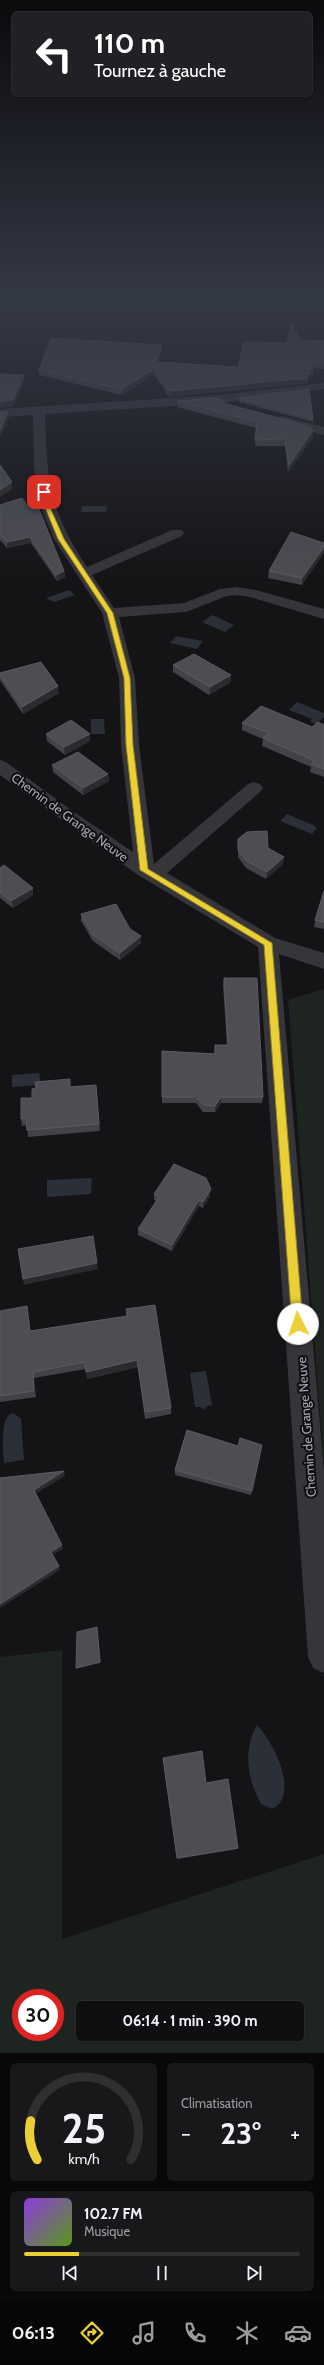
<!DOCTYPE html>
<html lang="fr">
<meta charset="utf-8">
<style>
:root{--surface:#0f0e10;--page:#181719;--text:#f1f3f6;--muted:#9b9c9f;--line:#2f2e30;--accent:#eacf36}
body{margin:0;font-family:Cabin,sans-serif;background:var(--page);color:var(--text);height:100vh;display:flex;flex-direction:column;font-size:15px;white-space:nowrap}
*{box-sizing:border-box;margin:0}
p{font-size:13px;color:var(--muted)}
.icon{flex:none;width:22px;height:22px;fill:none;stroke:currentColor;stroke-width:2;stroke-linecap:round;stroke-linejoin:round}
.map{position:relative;height:2053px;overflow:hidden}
.side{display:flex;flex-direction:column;gap:10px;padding:10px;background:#080809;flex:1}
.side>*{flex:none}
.top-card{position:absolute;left:12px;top:12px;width:300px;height:84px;border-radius:6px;box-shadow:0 1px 3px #0004,0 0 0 1px var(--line);background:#202124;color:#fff;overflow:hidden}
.speed{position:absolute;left:12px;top:1989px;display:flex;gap:8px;font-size:20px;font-weight:700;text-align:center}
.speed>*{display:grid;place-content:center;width:52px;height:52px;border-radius:50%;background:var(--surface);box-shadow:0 1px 3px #0004,0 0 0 1px var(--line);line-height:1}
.speed .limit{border:6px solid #d22;background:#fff;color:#111}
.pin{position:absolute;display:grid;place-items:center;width:34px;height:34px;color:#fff;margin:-17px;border-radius:8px;box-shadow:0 2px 6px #0006}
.me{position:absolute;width:44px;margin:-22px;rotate:356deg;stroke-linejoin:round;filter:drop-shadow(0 0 3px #0008)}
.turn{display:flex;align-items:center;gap:14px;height:84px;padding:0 16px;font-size:18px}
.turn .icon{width:52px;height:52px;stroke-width:2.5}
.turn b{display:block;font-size:28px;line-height:34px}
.big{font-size:30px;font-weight:700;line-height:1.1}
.side .card{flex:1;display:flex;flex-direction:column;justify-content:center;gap:6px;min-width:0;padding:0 14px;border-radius:6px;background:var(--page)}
.side .dial{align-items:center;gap:0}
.dial svg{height:104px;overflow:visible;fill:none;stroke:var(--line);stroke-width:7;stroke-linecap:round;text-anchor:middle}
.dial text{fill:var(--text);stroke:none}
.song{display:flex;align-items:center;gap:12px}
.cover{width:48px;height:48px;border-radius:6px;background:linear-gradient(135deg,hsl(270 70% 55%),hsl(90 70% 35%))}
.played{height:4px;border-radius:2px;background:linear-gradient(90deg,var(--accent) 20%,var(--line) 20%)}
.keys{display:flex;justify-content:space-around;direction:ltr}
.heat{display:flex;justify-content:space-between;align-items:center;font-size:22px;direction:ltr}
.side .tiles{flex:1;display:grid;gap:10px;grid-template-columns:1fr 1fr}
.card:last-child{grid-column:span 2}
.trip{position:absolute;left:76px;top:2001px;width:228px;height:40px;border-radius:6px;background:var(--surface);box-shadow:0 1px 3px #0004,0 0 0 1px var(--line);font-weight:700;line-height:40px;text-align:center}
.dock{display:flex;height:64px;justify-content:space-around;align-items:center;background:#060606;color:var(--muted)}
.dock .icon{width:28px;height:28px}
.dock .selected{color:var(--accent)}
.dock b{font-size:18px;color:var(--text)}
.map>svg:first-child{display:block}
</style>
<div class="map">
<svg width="324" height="2053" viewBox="0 0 324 2053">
<rect width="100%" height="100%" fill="#141315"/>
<path fill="#1e2520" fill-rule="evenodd" d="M324,989V1467L288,1000Z
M62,1650V1939L324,1854V2053H0V1657ZM21,1998H55V2032H21ZM83,2008H297V2034H83Z"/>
<path fill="#2a2f38" d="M82,506H107L106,512H81Z
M69,590L75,595L54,602L46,598Z
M212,615L234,625L225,632L202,622Z
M176,636L203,641L197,649L170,643Z
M297,702L324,713V717L316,724L310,722L312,719L289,710Z
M91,719H104L105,734H91Z
M287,814L313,825L317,828L312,834L280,821Z
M39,1073L41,1085L12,1087V1075Z
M92,1178L91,1194L47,1197V1180Z
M206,1371L212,1405L207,1406L204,1410L200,1407H195L190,1373Z
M11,1413L15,1414L21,1419L24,1460L4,1463C3,1448 0,1420 11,1413Z
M257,1725C273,1741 301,1795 272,1809L261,1804C247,1779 243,1750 257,1725Z"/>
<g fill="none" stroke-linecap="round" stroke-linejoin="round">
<path fill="#35353a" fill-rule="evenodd" d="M324,383V389L220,403L45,414C47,480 49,510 87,567L172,530H182L184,533L182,536L92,575L114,608L184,603L220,589L236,587L256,590L324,609V619L250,597L236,595L227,596L186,612L119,617L135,678L139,745L154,864L248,784L254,782L260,784L263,788L260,792L167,873L275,938L324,953V969L279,954L324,1471V1673L313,1668L308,1657L258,947L138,875L0,775V760L6,762L71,810L133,852L121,745L119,678L102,613L54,539L40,505L34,466L33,415L0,417V409L220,395Z
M282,416L324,427V435L278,423L276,420L278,417Z"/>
</g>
<path fill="#424347" d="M114,298H157L155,304Z
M242,298H271L270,300Z
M300,340L324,341V369L313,368V374L308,375V383L169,397L154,374L122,395L39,375V370L162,350L158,362L238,367L287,343Z
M239,398L313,419V422L239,402Z
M177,401L227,404L313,437L288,472L285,446H255L256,428L177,407Z
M0,505L64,571L65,577L57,581L31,543L7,548L0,540Z
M324,543L302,585L268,578L269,571Z
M173,665L231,682L209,695L173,672Z
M0,673L59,693L23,714L0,680Z
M242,723L312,727L324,725V777L310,772L311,767L262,746L263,739L242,730Z
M46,734L90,741L65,755L47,741Z
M52,765L108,774L109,781L83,795L53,772Z
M238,839L268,848L283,864L266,879L246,868L238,857Z
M0,868L33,895L13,908L0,898Z
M324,891V929L314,927L315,920Z
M81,914L141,943L120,960L93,941L81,921Z
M224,978L263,1097L262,1103H221L215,1112H203L196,1103H162V1051L214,1054L215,1045H227L223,985Z
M96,1085L100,1131L28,1137L27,1125L22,1126L21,1119L32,1098L70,1087Z
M154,1194L210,1196L203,1208L199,1206L172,1251L138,1235V1229L156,1201L154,1200Z
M27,1306L30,1331L127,1316L171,1408V1414L145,1419L138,1367L87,1379L86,1369L34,1378L36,1397L0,1402V1311Z
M262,1445L251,1495L175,1475V1470L238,1446Z
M163,1759L206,1783L238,1848L237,1849L177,1859Z"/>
<path fill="#2b2b2e" d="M162,345V350L156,367V362Z
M154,369V374L122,395V389Z
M24,375V381L13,407L0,408V402Z
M308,378V383L169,397L170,391Z
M8,412L9,418L0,438V430Z
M313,430V437L288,472L289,465Z
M12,482V489L0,497V490Z
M30,537L31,543L7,548V542Z
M324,547V553L302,585V578Z
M64,571L65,577L57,581L56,575Z
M231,675V682L209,695L210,687Z
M58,686L59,693L23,714L22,707Z
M90,734V741L65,755L64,747Z
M108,774L109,781L83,795V788Z
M284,857L283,864L266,879L267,872Z
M33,888V895L13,908L11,901Z
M141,936V943L120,960V953Z
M221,1097V1103L215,1112V1106Z
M211,1189L210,1196L203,1208V1202Z
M199,1200V1206L172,1251V1245Z
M97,1263L98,1269L24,1285L23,1279Z
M137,1360L138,1367L87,1379L86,1372Z
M33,1372L34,1378L36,1397L34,1391Z
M64,1471L65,1476L35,1494L34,1490Z
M62,1545L63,1549L52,1555L51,1552Z
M59,1566L60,1570L0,1608V1604Z
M97,1627L101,1663L76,1669V1668Z"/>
<path fill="#4d4d53" stroke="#5b5b62" d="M147,298H155V299Z
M291,323L300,340L324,341V363L310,362L313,369H307L308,378L170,391L154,369L122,389L39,370L51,338L162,345L156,362L238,367L244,342L287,343Z
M0,374L24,375L13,400L0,402Z
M309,389L313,419L239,398Z
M218,398L227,404L308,426L313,430L289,465L285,439L255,440L257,422L177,401Z
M0,412H8L0,430Z
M0,465L12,482L0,490Z
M22,498L27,505L36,502L64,571L56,575L30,537L7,542L0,535V505Z
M291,532L324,543V547L302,578L269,571Z
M194,654L231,675L210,687L173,665Z
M41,662L58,686L22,707L0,675V673Z
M261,706L312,727L318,722L324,725V769L311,764L315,761L263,738L269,733L242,723Z
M71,720L90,734L64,747L46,734Z
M78,752L108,774L83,788L52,765Z
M267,831L268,848L284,857L267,872L247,861L238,850V839L247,832Z
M4,865L33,888L11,901L0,892V868Z
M324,891V922L315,920Z
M116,904L130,929L141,936L120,953L92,934L81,914Z
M224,978H257L263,1097H221L215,1106L204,1105L196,1097H162V1051L215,1054V1045H228Z
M70,1079V1087L96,1085L99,1124L27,1130L26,1118L21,1119V1098H32V1089L36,1088L35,1082Z
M174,1164L206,1178L211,1189L203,1202L199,1200L172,1245L138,1229L159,1197L154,1194Z
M93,1236L97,1263L23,1279L18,1249Z
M155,1305L171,1408L145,1412L137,1360L86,1372L85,1362L33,1372L34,1391L0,1396V1311L27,1306L30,1331L127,1316L126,1309Z
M187,1430L238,1446L240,1438L262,1445L252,1491L175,1470Z
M64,1471L34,1490L62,1545L51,1552L59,1566L0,1604V1478Z
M97,1627L100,1662L76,1668L77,1632Z
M202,1751L206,1783L228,1779L238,1848L177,1858L163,1758Z"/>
<linearGradient id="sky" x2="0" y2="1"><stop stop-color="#0b0a0c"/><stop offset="0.51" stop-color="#343946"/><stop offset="1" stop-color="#343946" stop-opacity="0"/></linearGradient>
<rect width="324" height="585" fill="url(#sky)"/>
<path fill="#eacf36" stroke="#988723" d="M44,490L47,492L49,505L64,539L113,613L130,678L133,745L148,869L272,943L303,1324L298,1329L292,1324L264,945L140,870L126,745L124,678L107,613L58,539L44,505L42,492Z"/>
<g text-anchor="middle" stroke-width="4" stroke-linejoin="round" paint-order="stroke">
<g font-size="13" fill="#a6a7b5" stroke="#0f0e10">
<text transform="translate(70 817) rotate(36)" y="5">Chemin de Grange Neuve</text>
<text transform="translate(306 1427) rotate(-94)" y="5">Chemin de Grange Neuve</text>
</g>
</g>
</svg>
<div class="speed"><div class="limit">30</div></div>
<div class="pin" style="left:44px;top:492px;background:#d93025"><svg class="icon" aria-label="arrive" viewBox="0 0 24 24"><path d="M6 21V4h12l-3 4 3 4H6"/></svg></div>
<svg class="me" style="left:298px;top:1324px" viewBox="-20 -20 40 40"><circle r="19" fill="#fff"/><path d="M0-13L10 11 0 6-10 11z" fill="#eacf36"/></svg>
<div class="trip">06:14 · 1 min · 390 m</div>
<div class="top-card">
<div class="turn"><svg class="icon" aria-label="left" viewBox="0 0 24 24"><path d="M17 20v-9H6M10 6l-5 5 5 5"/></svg><div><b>110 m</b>Tournez à gauche</div></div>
</div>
</div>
<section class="side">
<div class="tiles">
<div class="card dial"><svg viewBox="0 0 100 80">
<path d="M14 69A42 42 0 1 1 86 69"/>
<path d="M14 69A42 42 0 0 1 9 39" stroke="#eacf36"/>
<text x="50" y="56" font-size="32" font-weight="700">25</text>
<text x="50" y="72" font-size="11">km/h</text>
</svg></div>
<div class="card"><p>Climatisation</p>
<div class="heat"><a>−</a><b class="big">23°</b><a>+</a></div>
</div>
<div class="card">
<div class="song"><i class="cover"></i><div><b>102.7 FM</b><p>Musique</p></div></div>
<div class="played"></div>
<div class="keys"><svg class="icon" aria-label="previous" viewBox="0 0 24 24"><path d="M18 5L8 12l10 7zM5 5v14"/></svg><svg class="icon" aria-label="pause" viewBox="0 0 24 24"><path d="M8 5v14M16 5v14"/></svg><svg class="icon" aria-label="next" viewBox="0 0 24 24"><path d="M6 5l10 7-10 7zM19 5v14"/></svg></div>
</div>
</div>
</section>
<nav class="dock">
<b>06:13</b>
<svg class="icon selected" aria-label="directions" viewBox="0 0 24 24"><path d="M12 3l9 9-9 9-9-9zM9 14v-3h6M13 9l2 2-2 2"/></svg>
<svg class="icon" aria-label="music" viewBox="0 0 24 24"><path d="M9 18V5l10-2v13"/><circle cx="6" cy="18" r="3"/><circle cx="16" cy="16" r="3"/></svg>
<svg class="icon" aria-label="phone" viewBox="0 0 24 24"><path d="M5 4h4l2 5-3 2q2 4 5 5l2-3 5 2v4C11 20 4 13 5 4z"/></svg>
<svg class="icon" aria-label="climate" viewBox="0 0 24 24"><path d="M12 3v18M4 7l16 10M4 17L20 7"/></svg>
<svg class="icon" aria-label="car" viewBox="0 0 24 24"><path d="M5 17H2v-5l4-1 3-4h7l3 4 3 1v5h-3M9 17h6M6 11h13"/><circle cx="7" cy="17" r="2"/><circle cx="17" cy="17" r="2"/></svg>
</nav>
